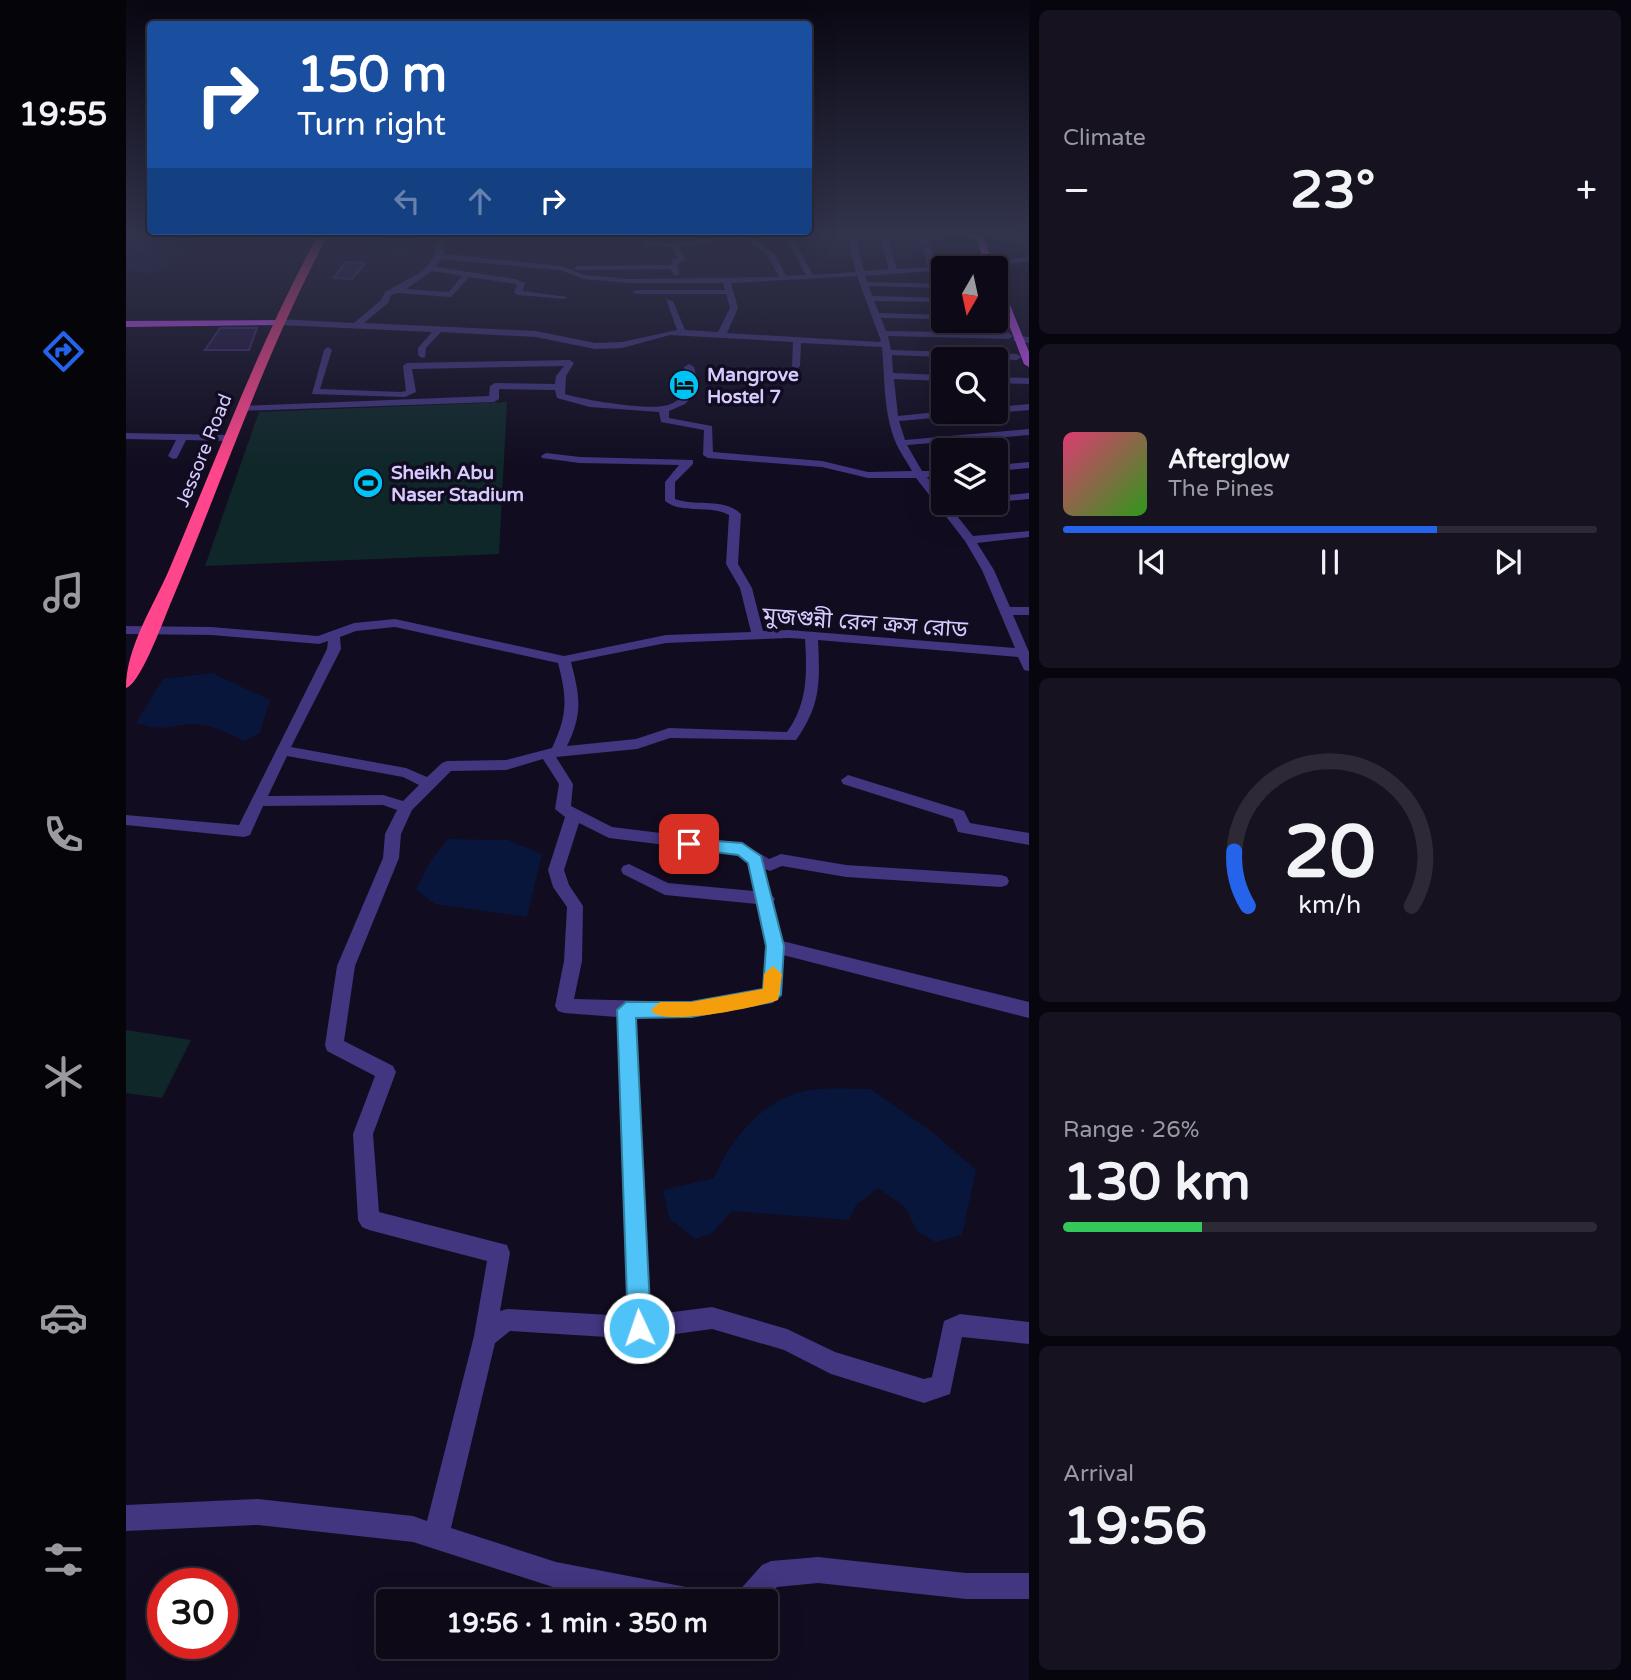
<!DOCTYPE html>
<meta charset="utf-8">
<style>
:root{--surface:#0d0917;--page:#161220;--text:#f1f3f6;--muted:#9a9aa1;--line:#2d2a36;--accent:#2563eb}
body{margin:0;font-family:"Varela Round","Noto Sans Bengali",sans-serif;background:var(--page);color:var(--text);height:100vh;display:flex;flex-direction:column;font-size:26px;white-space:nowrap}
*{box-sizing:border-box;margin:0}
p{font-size:23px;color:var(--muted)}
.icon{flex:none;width:38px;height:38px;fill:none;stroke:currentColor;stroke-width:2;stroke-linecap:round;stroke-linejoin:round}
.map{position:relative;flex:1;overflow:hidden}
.panel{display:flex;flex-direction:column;gap:10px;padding:10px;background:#07050d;width:602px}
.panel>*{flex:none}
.top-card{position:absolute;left:21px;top:21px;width:665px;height:214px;border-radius:7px;box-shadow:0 7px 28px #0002,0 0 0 2px var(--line);background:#1a4fa0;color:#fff;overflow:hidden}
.needle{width:46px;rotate:189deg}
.controls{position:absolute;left:805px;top:256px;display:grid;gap:14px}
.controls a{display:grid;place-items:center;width:77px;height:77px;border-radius:7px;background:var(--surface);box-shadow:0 7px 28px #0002,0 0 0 2px var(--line);font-size:35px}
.speed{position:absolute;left:21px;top:1568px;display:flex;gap:14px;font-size:35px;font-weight:700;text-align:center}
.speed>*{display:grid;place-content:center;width:91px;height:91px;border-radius:50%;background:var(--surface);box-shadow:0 7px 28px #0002,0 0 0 2px var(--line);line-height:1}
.speed .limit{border:10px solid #d22;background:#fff;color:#111}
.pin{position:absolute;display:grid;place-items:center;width:60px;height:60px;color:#fff;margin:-30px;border-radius:14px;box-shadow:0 4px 10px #0006}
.me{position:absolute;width:77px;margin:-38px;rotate:357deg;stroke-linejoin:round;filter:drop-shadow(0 0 5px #0008)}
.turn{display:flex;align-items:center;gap:24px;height:147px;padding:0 35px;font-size:32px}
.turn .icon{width:91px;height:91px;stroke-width:2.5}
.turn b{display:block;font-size:49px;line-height:60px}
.lanes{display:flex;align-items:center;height:66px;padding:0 35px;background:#0003;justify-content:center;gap:35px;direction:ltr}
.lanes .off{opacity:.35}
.big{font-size:52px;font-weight:700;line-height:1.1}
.panel .widget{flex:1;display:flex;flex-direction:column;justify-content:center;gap:10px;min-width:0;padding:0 24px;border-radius:10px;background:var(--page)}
.panel .dial{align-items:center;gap:0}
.dial svg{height:182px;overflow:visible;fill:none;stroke:var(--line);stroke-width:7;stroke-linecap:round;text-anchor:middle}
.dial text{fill:var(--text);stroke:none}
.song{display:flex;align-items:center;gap:21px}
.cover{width:84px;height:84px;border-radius:10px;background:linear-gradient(135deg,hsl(340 70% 55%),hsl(110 70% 35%))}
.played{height:7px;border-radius:4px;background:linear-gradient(90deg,var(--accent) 70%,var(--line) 70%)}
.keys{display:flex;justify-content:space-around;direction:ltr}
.heat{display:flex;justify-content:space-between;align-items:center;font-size:38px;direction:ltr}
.charge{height:10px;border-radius:5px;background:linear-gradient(90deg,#34c759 26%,var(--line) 0)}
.trip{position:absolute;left:250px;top:1589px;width:402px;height:70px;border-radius:7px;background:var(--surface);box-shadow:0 7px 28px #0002,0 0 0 2px var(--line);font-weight:700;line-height:70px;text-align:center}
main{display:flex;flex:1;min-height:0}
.tab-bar{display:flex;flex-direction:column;width:126px;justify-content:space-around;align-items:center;background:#050409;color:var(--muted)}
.tab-bar .icon{width:49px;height:49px}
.tab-bar .current{color:var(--accent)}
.tab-bar b{font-size:32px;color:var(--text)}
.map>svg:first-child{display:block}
</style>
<main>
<nav class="tab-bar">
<b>19:55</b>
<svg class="icon current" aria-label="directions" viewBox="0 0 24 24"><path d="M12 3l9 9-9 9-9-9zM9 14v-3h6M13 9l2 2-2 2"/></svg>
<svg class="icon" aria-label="music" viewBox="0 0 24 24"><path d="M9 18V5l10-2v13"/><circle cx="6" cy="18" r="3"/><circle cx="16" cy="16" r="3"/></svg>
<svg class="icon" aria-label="phone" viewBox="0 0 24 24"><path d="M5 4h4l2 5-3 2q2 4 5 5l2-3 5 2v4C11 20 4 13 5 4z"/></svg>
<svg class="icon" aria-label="climate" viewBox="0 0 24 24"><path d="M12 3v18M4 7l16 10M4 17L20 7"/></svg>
<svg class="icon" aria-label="car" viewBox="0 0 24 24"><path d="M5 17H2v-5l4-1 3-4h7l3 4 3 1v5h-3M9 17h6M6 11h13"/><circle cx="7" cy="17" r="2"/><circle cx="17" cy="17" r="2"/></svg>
<svg class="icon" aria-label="filters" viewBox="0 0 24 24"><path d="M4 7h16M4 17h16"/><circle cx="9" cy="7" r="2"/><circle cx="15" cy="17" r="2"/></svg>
</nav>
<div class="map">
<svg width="903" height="1680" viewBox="0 0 903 1680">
<rect width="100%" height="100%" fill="#110c1f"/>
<path fill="#0f2729" d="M381,402L373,554L79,566L133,412Z
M0,1030L65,1040L36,1098L0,1093Z"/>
<path fill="#08163c" d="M25,235H74C57,253 34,262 10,251V247Z
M268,235H288V242L278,252L247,250L256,238Z
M14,257L47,258V261L28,273L0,271V265Z
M86,673L144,700L134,733L119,741C103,734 83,723 65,724C37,726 40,732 10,723L37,679Z
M322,839L382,840L416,854L401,917L309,904L290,890L305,860Z
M744,1089L805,1131L850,1170L836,1235L809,1242L791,1231L779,1207L752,1188L730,1205L723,1220L606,1211L586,1233L569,1239L543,1218L537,1190L588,1178C604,1140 636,1100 679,1091C699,1087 723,1089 744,1089Z"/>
<path fill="#241840" stroke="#3e2a6d" stroke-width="2" d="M220,262L239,263L226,279L207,278Z
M94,328H131L123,350H79Z"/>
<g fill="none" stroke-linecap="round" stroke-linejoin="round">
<path fill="#41367f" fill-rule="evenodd" d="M313,235H321L317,254L435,266L459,275L503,279L653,277L642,256L618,238L553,247L560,260L553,263L551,267L553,274L549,276L544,269L452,270L448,268L452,266L544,265L547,259L552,258L546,247L518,245L517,239L478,235H522L525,241L549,243L584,238L582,235H623L648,253L660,276L680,275L658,235H665L687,275L730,272L721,235H729L738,271L763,269L753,235H761L771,269L802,267L792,235H800L810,266L820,268L903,257V261L846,268H817V270L739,276L741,282L817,284V288L743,286L746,296L817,298V302L748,301L753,313L817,315V319L755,318L760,331L883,333L887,336L883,339L762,336L765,350L891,354L895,357L891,360L766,355L767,373L817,375V381L768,379L772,416L820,411H859L854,414L773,421L779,440L903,429V435L781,445L796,471H817V477H801L817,499V502H820L847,536L903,531V537L851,543L868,570L884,607H903V615H887L903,652V671L898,670L892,657L692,640C694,682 695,705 670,740L544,738L511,749L430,757L447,784L445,806L486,827L616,843L643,859L655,854L720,865L875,875L881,877L883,881L881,885L875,887L720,877L656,866L644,871L639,869L645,894L649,899L647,903L656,941L903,1002V1018L657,955L655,995L652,1000L565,1018H509L524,1315L586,1307L661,1329L709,1352L798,1379L806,1377L818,1321L834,1314L903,1322V1344L836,1337L824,1394L798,1403L705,1374L658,1350L586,1329L513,1339L384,1331L369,1343L325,1528L430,1562L565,1588L574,1592L578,1601H498L430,1588L287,1542L132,1525L0,1531V1505L132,1499L287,1516L301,1521L348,1336L361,1261L243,1230L236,1227L232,1220L227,1134L249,1076L201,1051L199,1045L211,966L257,858L259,834L271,810L257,805L137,806L124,835L118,837L0,825V815L113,825L201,649L202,641L193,644L85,635L0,634V626L85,627L192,636L228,623L269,619L438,656L540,635L625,632L614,588L600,564L603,515C583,504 557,515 539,501V482L553,465L454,463L416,458L415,456L420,453L454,457L567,460V464L549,482V499C571,507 597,497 615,514L612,564L626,588L637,631L663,630L889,648L856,570L839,541L790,478H742L696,467L582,458L577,455L578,430L535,422L533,412L464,407L431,398L429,390L373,389V399L368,402L111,411V407L114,406L363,396L364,386L369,383L429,384L430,376L438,366L286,369L290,392L279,397L186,394L198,350L202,347L206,350L194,389L275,392L280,391L277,366L281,363L444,360L448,363L440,376L439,394C458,400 524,411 542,405C551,402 558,396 563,388L558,367L563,364L568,367L573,388L559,404L543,411V418L586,426L587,452L696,461L742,472L786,471C781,462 774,452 770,443C757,412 759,378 756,347L675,343L674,366L670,369L666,366L667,342L544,335L496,348L469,349L410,337L315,332L300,348L299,357L296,358L292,355V348L306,332L153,325L149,322L153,319L228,323L255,300L259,292L297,271L308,257ZM315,259L434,270L458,279L503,283H597L599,290H510L506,292L510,294H600L604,308L592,332L559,330L547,301L540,299L551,330L496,342L469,343L410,331L238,323L262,303L265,295L272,293L325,297L343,277L391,284L388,293L392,295L438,299L442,297L397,291L399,283L389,279L310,267ZM306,271L336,276L323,292L280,289ZM731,276L755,341L753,342L601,333L612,308L605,283ZM269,627L432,663C441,698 442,714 426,748L380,760L321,761L316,763L301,777L280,768L165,747L215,649L214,637L230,631ZM663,638L679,639C681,673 682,703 661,732L543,728L510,739L441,746C457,713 454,697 445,662L540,643ZM161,756L277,777L293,785L277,801L257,795L142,796ZM417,759L433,784L429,809L439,817L422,870L427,887L441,907L438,961L429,1006L432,1011L438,1013L491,1017L501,1316L381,1309L374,1311L384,1253L381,1245L253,1212L247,1134L270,1072L267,1066L218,1041L229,966L273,858L275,834L286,810L325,771L380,770ZM453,823L483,838L612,854L622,863L628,891L542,883L503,864L497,866L495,870L497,874L539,895L631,904L640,946L637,989L565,1002L448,999L456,961L457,906L443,885L438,870Z
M891,336L903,337V343L888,341L887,339Z
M870,377L903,378V384L870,383Z
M903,404V410L870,413L866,411H870V407Z
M0,433L103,435L108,438L103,441L60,440L51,458L47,459L42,456L50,440L0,439Z
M903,462V468L870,471V465Z
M903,493V499L870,502V496Z
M722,775L838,811L844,823L903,833V845L832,832L827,819L717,784L715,780Z
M692,1557L840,1573H903V1599H840L692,1583L651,1587L638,1601H608L612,1592L636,1565L645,1561Z"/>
<path fill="#d051ff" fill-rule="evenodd" d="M848,235H856L869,268H861Z
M870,277L874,280L903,352V367L898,364L870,291Z
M156,320L158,322L153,325L0,327V321Z"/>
<path fill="#ff458b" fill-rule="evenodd" d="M192,235H202C139,353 98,477 46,600C39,616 15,684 0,688C0,647 27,607 43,570C91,457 133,343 192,235Z"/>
</g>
<linearGradient id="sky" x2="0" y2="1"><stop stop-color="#090711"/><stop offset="0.5" stop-color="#32344d"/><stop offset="1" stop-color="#32344d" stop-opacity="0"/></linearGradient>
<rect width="903" height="470" fill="url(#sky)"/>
<path fill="#4fc3f7" stroke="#337fa1" stroke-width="2" d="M563,839L616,843L635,856L658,946L655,995L646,1002L565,1017L510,1018L525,1328L521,1337L513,1340L505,1337L502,1328L491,1010L500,1002H565L637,989L640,946L622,863L612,855L557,848L555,844Z"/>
<path fill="#f59e0b" d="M647,966L656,974L652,1000C633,1007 534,1028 525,1010L534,1002H565L637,989L638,974Z"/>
<defs>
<g id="hotel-disc" transform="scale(1.575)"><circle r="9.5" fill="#00c3f5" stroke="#110c1f"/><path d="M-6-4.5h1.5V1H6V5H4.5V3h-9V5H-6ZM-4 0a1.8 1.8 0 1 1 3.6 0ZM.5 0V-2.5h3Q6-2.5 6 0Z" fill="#111"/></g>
<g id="stadium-disc" transform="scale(1.575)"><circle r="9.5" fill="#00c3f5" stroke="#110c1f"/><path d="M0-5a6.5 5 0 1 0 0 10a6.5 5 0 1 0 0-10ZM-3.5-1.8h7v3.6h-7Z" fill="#111"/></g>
</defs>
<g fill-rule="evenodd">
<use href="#hotel-disc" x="558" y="385"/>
<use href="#stadium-disc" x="242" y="483"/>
</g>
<g text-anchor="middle" stroke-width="7" stroke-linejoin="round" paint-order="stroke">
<g font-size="19" font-weight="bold" fill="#d6caff" stroke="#110c1f" text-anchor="start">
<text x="581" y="381">Mangrove<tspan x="581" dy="22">Hostel 7</tspan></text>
<text x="265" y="479">Sheikh Abu<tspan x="265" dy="22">Naser Stadium</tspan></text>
</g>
<g font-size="19" fill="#d6caff" stroke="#110c1f">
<text transform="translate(77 450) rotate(-68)" y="7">Jessore Road</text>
</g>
<g font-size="23" fill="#d6caff" stroke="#110c1f">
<text transform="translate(739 622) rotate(4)" y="8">মুজগুন্নী রেল ক্রস রোড</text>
</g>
</g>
</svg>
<div class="controls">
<a><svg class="needle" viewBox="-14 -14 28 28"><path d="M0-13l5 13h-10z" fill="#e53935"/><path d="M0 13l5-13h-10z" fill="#9a9aa1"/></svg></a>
<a><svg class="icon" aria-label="search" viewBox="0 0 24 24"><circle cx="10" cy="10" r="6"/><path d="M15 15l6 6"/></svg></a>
<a><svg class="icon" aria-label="layers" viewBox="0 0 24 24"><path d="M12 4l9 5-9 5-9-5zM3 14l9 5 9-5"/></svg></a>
</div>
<div class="speed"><div class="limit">30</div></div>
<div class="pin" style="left:563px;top:844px;background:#d93025"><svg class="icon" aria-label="arrive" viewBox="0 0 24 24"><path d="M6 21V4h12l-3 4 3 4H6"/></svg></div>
<svg class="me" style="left:513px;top:1328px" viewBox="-20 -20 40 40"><circle r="17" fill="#4fc3f7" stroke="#fff" stroke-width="3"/><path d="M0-11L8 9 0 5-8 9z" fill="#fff"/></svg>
<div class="trip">19:56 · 1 min · 350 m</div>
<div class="top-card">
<div class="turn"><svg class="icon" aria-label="right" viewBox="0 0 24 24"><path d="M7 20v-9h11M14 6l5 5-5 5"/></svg><div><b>150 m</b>Turn right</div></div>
<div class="lanes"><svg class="icon off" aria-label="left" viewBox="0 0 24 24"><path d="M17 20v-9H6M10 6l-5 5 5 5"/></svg><svg class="icon off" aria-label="ahead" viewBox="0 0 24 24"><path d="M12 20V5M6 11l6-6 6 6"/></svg><svg class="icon" aria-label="right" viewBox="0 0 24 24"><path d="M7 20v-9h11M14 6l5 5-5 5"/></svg></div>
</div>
</div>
<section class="panel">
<div class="widget"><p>Climate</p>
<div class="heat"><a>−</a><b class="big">23°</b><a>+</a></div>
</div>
<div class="widget">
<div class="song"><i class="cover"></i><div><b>Afterglow</b><p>The Pines</p></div></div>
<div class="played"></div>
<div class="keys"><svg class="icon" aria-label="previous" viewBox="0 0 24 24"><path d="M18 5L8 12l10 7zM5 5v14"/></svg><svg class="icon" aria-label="pause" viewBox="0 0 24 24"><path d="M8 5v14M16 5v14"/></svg><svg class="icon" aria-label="next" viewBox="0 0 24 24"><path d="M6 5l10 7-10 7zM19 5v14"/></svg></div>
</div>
<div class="widget dial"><svg viewBox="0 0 100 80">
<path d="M14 69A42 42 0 1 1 86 69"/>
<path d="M14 69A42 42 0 0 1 8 45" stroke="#2563eb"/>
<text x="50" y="56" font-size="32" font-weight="700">20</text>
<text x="50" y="72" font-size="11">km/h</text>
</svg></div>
<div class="widget"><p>Range · 26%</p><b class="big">130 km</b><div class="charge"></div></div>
<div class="widget"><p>Arrival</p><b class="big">19:56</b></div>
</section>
</main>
